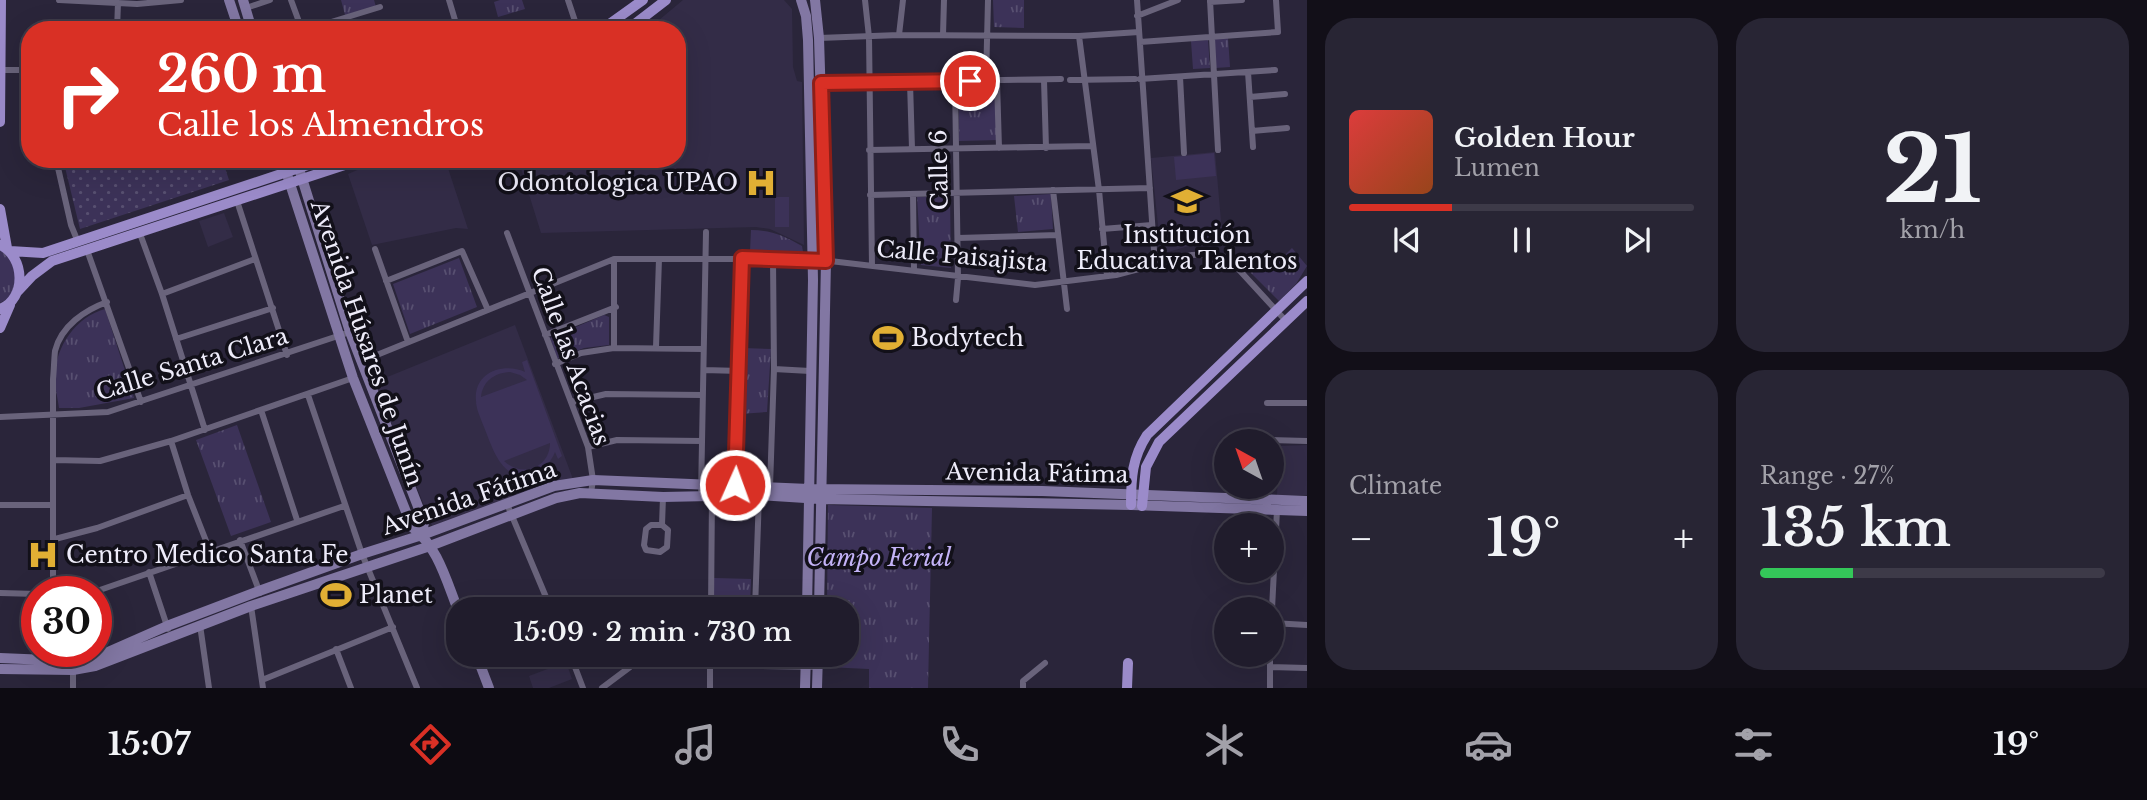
<!DOCTYPE html>
<meta charset="utf-8">
<style>
:root{--surface:#201c2c;--page:#282534;--text:#f1f3f6;--muted:#a2a1a9;--line:#3d3a48;--accent:#d93025}
body{margin:0;font-family:"Libre Baskerville",serif;background:var(--page);color:var(--text);height:100vh;display:flex;flex-direction:column;font-size:26px;white-space:nowrap}
*{box-sizing:border-box;margin:0}
p{font-size:23px;color:var(--muted)}
.icon{flex:none;width:38px;height:38px;fill:none;stroke:currentColor;stroke-width:2;stroke-linecap:round;stroke-linejoin:round}
.map{position:relative;flex:1;overflow:hidden}
.sheet{display:flex;flex-direction:column;gap:18px;padding:18px;background:#120f18;width:840px}
.sheet>*{flex:none}
.banner{position:absolute;left:21px;top:21px;width:665px;height:147px;border-radius:28px;box-shadow:0 7px 28px #0002,0 0 0 2px var(--line);background:#d93025;color:#fff;overflow:hidden}
.needle{width:46px;rotate:320deg}
.controls{position:absolute;left:1214px;top:429px;display:grid;gap:14px}
.controls a{display:grid;place-items:center;width:70px;height:70px;border-radius:50%;background:var(--surface);box-shadow:0 7px 28px #0002,0 0 0 2px var(--line);font-size:35px}
.speed{position:absolute;left:21px;top:576px;display:flex;gap:14px;font-size:35px;font-weight:700;text-align:center}
.speed>*{display:grid;place-content:center;width:91px;height:91px;border-radius:50%;background:var(--surface);box-shadow:0 7px 28px #0002,0 0 0 2px var(--line);line-height:1}
.speed .limit{border:10px solid #d22;background:#fff;color:#111}
.pin{position:absolute;display:grid;place-items:center;width:60px;height:60px;color:#fff;margin:-30px;border:4px solid #fff;border-radius:50%;box-shadow:0 2px 7px #0007}
.me{position:absolute;width:77px;margin:-38px;rotate:2deg;stroke-linejoin:round;filter:drop-shadow(0 0 5px #0008)}
.turn{display:flex;align-items:center;gap:24px;height:147px;padding:0 21px;font-size:32px}
.turn .icon{width:91px;height:91px;stroke-width:2.5}
.turn b{display:block;font-size:49px;line-height:60px}
.big{font-size:52px;font-weight:600;line-height:1.1}
.sheet .card{flex:1;display:flex;flex-direction:column;justify-content:center;gap:10px;min-width:0;padding:0 24px;border-radius:28px;background:var(--page)}
.sheet .dial{align-items:center;gap:0}
.dial b{font-size:91px;line-height:1}
.song{display:flex;align-items:center;gap:21px}
.cover{width:84px;height:84px;border-radius:10px;background:linear-gradient(135deg,hsl(0 70% 55%),hsl(20 70% 35%))}
.played{height:7px;border-radius:4px;background:linear-gradient(90deg,var(--accent) 30%,var(--line) 30%)}
.keys{display:flex;justify-content:space-around;direction:ltr}
.heat{display:flex;justify-content:space-between;align-items:center;font-size:38px;direction:ltr}
.charge{height:10px;border-radius:5px;background:linear-gradient(90deg,#34c759 27%,var(--line) 0)}
.sheet .tiles{flex:1;display:grid;gap:18px;grid-template-columns:repeat(2,1fr)}
.trip{position:absolute;left:446px;top:597px;width:413px;height:70px;border-radius:28px;background:var(--surface);box-shadow:0 7px 28px #0002,0 0 0 2px var(--line);font-weight:600;line-height:70px;text-align:center}
.dock{display:flex;height:112px;justify-content:space-around;align-items:center;background:#0d0b12;color:var(--muted)}
.dock .icon{width:49px;height:49px}
.dock .on{color:var(--accent)}
.dock b{font-size:32px;color:var(--text)}
main{display:flex;flex:1;min-height:0}
.map>svg:first-child{display:block}
</style>
<main>
<div class="map">
<svg width="1307" height="688" viewBox="0 0 1307 688">
<defs>
<pattern id="park-tufts" width="24" height="20" patternUnits="userSpaceOnUse" patternTransform="scale(1.75)"><rect width="24" height="20" fill="#3c3258"/><path d="M3 7l-1-3M5 7V3M7 7l1-3M15 17l-1-3M17 17v-4M19 17l1-3" fill="none" stroke="#585071"/></pattern>
<pattern id="garden-dots" width="8" height="8" patternUnits="userSpaceOnUse" patternTransform="scale(1.75)"><rect width="8" height="8" fill="#3c3258"/><path d="M2 2h.1M6 6h.1" fill="none" stroke="#585071" stroke-width="1.8" stroke-linecap="round"/></pattern>
</defs>
<rect width="100%" height="100%" fill="#2a253a"/>
<path fill="#332c47" d="M683,0H784L792,9L793,67L797,81L802,82L804,245L770,229L756,227L541,233L518,159H677V30H647Z
M1215,152L1223,244L1219,247L1189,246L1161,254L1151,158Z
M383,159H445L468,229L456,228L372,245L348,174Z
M224,213L233,237L208,247L199,221Z
M515,325L573,479L433,528L375,382Z
M1307,445V495H1277L1279,446Z
M566,662L572,679L549,688H533L529,676Z"/>
<path fill="#3c3258" fill-rule="evenodd" d="M1214,153L1216,176L1176,180L1174,157Z
M775,197H789V227H775Z
M527,360L562,456L558,459L555,452C551,462 544,470 533,474C502,483 493,449 484,427C481,419 476,409 476,401C473,372 504,362 525,372L522,362ZM510,372L520,375L527,380L481,397C483,381 494,373 510,372ZM550,443C550,468 522,478 504,461Z"/>
<path fill="url(#park-tufts)" d="M341,0H374L376,7L345,15Z
M500,0H522L525,9L498,17L494,2Z
M993,0H1024V28L994,27Z
M1228,38L1230,67L1215,68L1214,39Z
M1208,40L1210,68L1193,69L1191,41Z
M959,86H994L998,140L959,141Z
M1051,194L1053,229L1018,232L1014,196Z
M917,197H950L951,268L921,265Z
M751,230C771,230 785,236 802,246L803,252H750Z
M0,244L17,271C14,285 14,297 0,303Z
M1292,248L1307,266L1296,284L1279,301L1247,269L1280,260Z
M459,258L477,307L410,334L393,284Z
M105,309L134,398L79,408H59C58,398 54,386 55,375C56,346 76,317 105,309Z
M604,315L609,317V345L584,348L557,359L550,338Z
M742,348L771,349L767,412L740,414Z
M237,425L271,522L231,536L196,440Z
M828,505L932,508L928,688H869V669L827,667V655L847,654V609H827Z
M713,578L751,579L750,609H712Z"/>
<path fill="url(#garden-dots)" d="M63,159H222L229,180L80,229Z"/>
<g fill="none" stroke-linecap="round" stroke-linejoin="round">
<path stroke="#69637b" stroke-width="6" d="M59,0L137,4L181,0
M291,0L302,30
M449,0L458,30
M568,0L578,30
M865,0L869,37L872,266
M1137,0L1155,265
M1210,0L1218,150
M1210,2L1242,0
M246,8L270,0
M1137,16L1178,0
M500,24L502,30
M117,30L118,3
M305,30L380,7
M899,35L903,0
M943,35L944,0
M1079,36L1099,190L1107,276
M819,38L899,35L1079,36L1139,32
M1140,42L1278,32L1276,0
M1,70H30
M1248,72L1253,147
M1180,77L1184,153
M1140,79L1275,70
M1044,80L1046,148
M1070,80L1135,79
M986,81L988,0
M997,81L999,148
M910,82L912,149
M955,82L958,278L956,300
M818,83L1061,79
M1250,97L1285,94
M1252,131L1287,128
M869,150L1093,146
M56,159L71,225L78,242
M1053,190L1067,309
M913,194L914,270
M870,195L1150,188
M237,201L287,355
M1102,229L1152,225
M139,231L162,294L205,430
M507,233L588,447L593,480L591,493
M958,238L1058,235
M375,249L408,342
M87,250L141,402
M386,281L462,251L488,310
M162,294L255,259
M545,335L616,307
M176,339L273,308
M656,347L659,259
M614,348V259
M362,361L614,259H813L1035,285L1116,275L1192,255L1210,254L1225,257L1230,260L1286,321
M555,364L581,353L614,348L703,349
M774,369L810,371
M704,370L740,371
M308,395L362,554L417,688
M572,402L606,394L702,395
M1267,403H1307
M261,410L297,520
M0,417L108,412L350,332
M1269,440L1307,441
M171,441L188,495L210,551
M588,447L617,440L702,441
M54,460L100,461L171,441L353,378
M735,485L742,258
M770,487L774,369L773,259
M701,495L706,232
M507,504L551,609
M0,505H53
M662,525H651L646,529L644,545L646,550L660,552L667,547L668,530L662,525L663,497
M55,539L97,528L188,495
M240,540L260,593
M149,572L168,629
M53,592V379C54,370 54,360 55,351C61,326 85,310 107,302
M94,592L344,506
M0,593L37,594
M251,606L263,688
M711,609L712,494
M755,609L759,495
M1272,609L1277,510
M1272,623L1307,625
M200,625L209,688
M336,649L351,688
M570,654L583,688
M710,665L818,667
M481,666L511,654
M1270,667L1307,668
M73,669V688
M262,680L393,627
M602,688L630,667L639,654
M710,688V654
M1023,688V681L1045,663
M1270,688V654"/>
<path stroke="#8277a3" stroke-width="10" d="M229,0L239,30
M243,0L252,30
M801,0L806,16L808,40L813,280L807,609
M815,0L819,38L826,261L819,609
M282,159L353,378L412,527C438,547 446,580 458,610
M296,159L350,332L424,522L422,535
M476,654L489,688
M0,658L72,661L92,659L167,626L259,591L362,554L422,535L554,486L593,480L809,489L1042,491L1307,501
M0,669L73,670L95,666L251,606L430,546L556,498L580,493L663,497L759,495L821,499L1131,505L1307,511
M805,688L806,654
M817,688L818,654"/>
<path stroke="#9b8bca" stroke-width="10" d="M601,30L643,0
M627,30L666,0
M0,122L1,0
M0,209L7,248
M0,245C25,256 27,299 0,309
M10,251L43,253L326,159
M18,291L32,276L52,261L363,159
M0,328L10,305
M1131,505C1131,478 1132,458 1147,435L1307,281
M1142,506L1146,467L1159,442L1307,301
M1127,688L1128,663"/>
</g>
<g fill="none" stroke-linecap="round" stroke-linejoin="round">
<g stroke="#8d1f18" stroke-width="18">
<path id="route" d="M735,485L742,258L826,261L821,83L970,81"/>
</g>
<use href="#route" stroke="#d93025" stroke-width="12"/>
</g>
<defs>
<g id="hospital-bare" transform="scale(2.415)"><path d="M-5-5h3v3.5h4V-5h3V5h-3V1.5h-4V5h-3Z" fill="#e1af34" stroke="#121019" stroke-width="2.5" paint-order="stroke"/></g>
<g id="school-bare" transform="scale(2.415)"><path d="M0-5L7-2L0 1L-7-2ZM-4 1L0 2.5L4 1V4Q0 6-4 4Z" fill="#e1af34" stroke="#121019" stroke-width="2.5" paint-order="stroke"/></g>
<g id="stadium-bare" transform="scale(2.415)"><path d="M0-5a6.5 5 0 1 0 0 10a6.5 5 0 1 0 0-10ZM-3.5-1.8h7v3.6h-7Z" fill="#e1af34" stroke="#121019" stroke-width="2.5" paint-order="stroke"/></g>
</defs>
<g fill-rule="evenodd">
<use href="#hospital-bare" x="761" y="183"/>
<use href="#school-bare" x="1187" y="201"/>
<use href="#stadium-bare" x="888" y="338"/>
<use href="#hospital-bare" x="43" y="555"/>
<use href="#stadium-bare" x="336" y="595"/>
</g>
<g text-anchor="middle" stroke-width="7" stroke-linejoin="round" paint-order="stroke">
<g font-size="23" fill="#eeecfa" stroke="#121019">
<text transform="translate(939 170) rotate(-91)" y="8">Calle 6</text>
<text transform="translate(962 256) rotate(5)" y="8">Calle Paisajista</text>
<text transform="translate(367 343) rotate(71)" y="8">Avenida Húsares de Junín</text>
<text transform="translate(571 356) rotate(70)" y="8">Calle las Acacias</text>
<text transform="translate(192 364) rotate(-17)" y="8">Calle Santa Clara</text>
<text transform="translate(1037 473) rotate(1)" y="8">Avenida Fátima</text>
<text transform="translate(469 498) rotate(-19)" y="8">Avenida Fátima</text>
</g>
<g font-size="23" fill="#eeecfa" stroke="#121019" text-anchor="start">
<text x="738" y="191" text-anchor="end">Odontologica UPAO</text>
<text x="1187" y="243" text-anchor="middle">Institución<tspan x="1187" dy="26">Educativa Talentos</tspan></text>
<text x="911" y="346">Bodytech</text>
<text x="66" y="563">Centro Medico Santa Fe</text>
<text x="359" y="603">Planet</text>
</g>
<g font-size="23" font-style="italic" fill="#c4b3f8" stroke="#121019">
<text x="879" y="566">Campo Ferial</text>
</g>
</g>
</svg>
<div class="controls">
<a><svg class="needle" viewBox="-14 -14 28 28"><path d="M0-13l5 13h-10z" fill="#e53935"/><path d="M0 13l5-13h-10z" fill="#a2a1a9"/></svg></a>
<a>+</a>
<a>−</a>
</div>
<div class="speed"><div class="limit">30</div></div>
<div class="pin" style="left:970px;top:81px;background:#d93025"><svg class="icon" aria-label="arrive" viewBox="0 0 24 24"><path d="M6 21V4h12l-3 4 3 4H6"/></svg></div>
<svg class="me" style="left:735px;top:485px" viewBox="-20 -20 40 40"><circle r="17" fill="#d93025" stroke="#fff" stroke-width="3"/><path d="M0-11L8 9 0 5-8 9z" fill="#fff"/></svg>
<div class="trip">15:09 · 2 min · 730 m</div>
<div class="banner">
<div class="turn"><svg class="icon" aria-label="right" viewBox="0 0 24 24"><path d="M7 20v-9h11M14 6l5 5-5 5"/></svg><div><b>260 m</b>Calle los Almendros</div></div>
</div>
</div>
<section class="sheet">
<div class="tiles">
<div class="card">
<div class="song"><i class="cover"></i><div><b>Golden Hour</b><p>Lumen</p></div></div>
<div class="played"></div>
<div class="keys"><svg class="icon" aria-label="previous" viewBox="0 0 24 24"><path d="M18 5L8 12l10 7zM5 5v14"/></svg><svg class="icon" aria-label="pause" viewBox="0 0 24 24"><path d="M8 5v14M16 5v14"/></svg><svg class="icon" aria-label="next" viewBox="0 0 24 24"><path d="M6 5l10 7-10 7zM19 5v14"/></svg></div>
</div>
<div class="card dial"><b>21</b><p>km/h</p></div>
<div class="card"><p>Climate</p>
<div class="heat"><a>−</a><b class="big">19°</b><a>+</a></div>
</div>
<div class="card"><p>Range · 27%</p><b class="big">135 km</b><div class="charge"></div></div>
</div>
</section>
</main>
<nav class="dock">
<b>15:07</b>
<svg class="icon on" aria-label="directions" viewBox="0 0 24 24"><path d="M12 3l9 9-9 9-9-9zM9 14v-3h6M13 9l2 2-2 2"/></svg>
<svg class="icon" aria-label="music" viewBox="0 0 24 24"><path d="M9 18V5l10-2v13"/><circle cx="6" cy="18" r="3"/><circle cx="16" cy="16" r="3"/></svg>
<svg class="icon" aria-label="phone" viewBox="0 0 24 24"><path d="M5 4h4l2 5-3 2q2 4 5 5l2-3 5 2v4C11 20 4 13 5 4z"/></svg>
<svg class="icon" aria-label="climate" viewBox="0 0 24 24"><path d="M12 3v18M4 7l16 10M4 17L20 7"/></svg>
<svg class="icon" aria-label="car" viewBox="0 0 24 24"><path d="M5 17H2v-5l4-1 3-4h7l3 4 3 1v5h-3M9 17h6M6 11h13"/><circle cx="7" cy="17" r="2"/><circle cx="17" cy="17" r="2"/></svg>
<svg class="icon" aria-label="filters" viewBox="0 0 24 24"><path d="M4 7h16M4 17h16"/><circle cx="9" cy="7" r="2"/><circle cx="15" cy="17" r="2"/></svg>
<b>19°</b>
</nav>
